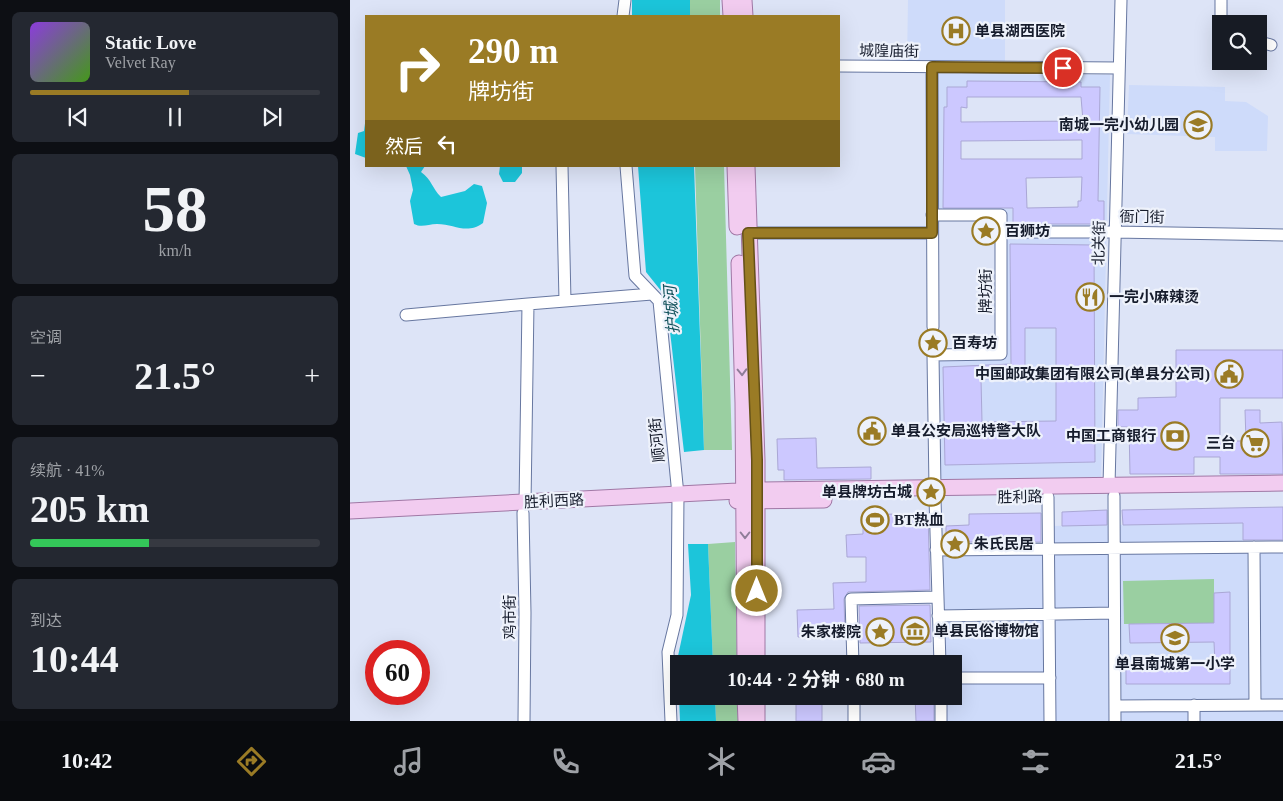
<!DOCTYPE html>
<html lang="zh">
<meta charset="utf-8">
<style>
:root{--surface:#171b24;--page:#242831;--text:#f1f3f6;--muted:#9ea1a6;--line:#363941;--accent:#9a7b25}
body{margin:0;font-family:"Times New Roman","Noto Sans SC",serif;background:var(--page);color:var(--text);height:100vh;display:flex;flex-direction:column;font-size:19px;white-space:nowrap}
*{box-sizing:border-box;margin:0}
p{font-size:16px;color:var(--muted)}
.icon{flex:none;width:28px;height:28px;fill:none;stroke:currentColor;stroke-width:2;stroke-linecap:round;stroke-linejoin:round}
.map{position:relative;flex:1;overflow:hidden}
.side{display:flex;flex-direction:column;gap:12px;padding:12px;background:#0d0f14;width:350px}
.side>*{flex:none}
.hud{position:absolute;left:15px;top:15px;width:475px;height:152px;border-radius:0px;box-shadow:0 5px 20px #0002;background:#9a7b25;color:#fff;overflow:hidden}
.controls{position:absolute;left:862px;top:15px;display:grid;gap:10px}
.controls a{display:grid;place-items:center;width:55px;height:55px;border-radius:0px;background:var(--surface);box-shadow:0 5px 20px #0002;font-size:25px}
.speed{position:absolute;left:15px;top:640px;display:flex;gap:10px;font-size:25px;font-weight:700;text-align:center}
.speed>*{display:grid;place-content:center;width:65px;height:65px;border-radius:50%;background:var(--surface);box-shadow:0 5px 20px #0002;line-height:1}
.speed .limit{border:8px solid #d22;background:#fff;color:#111}
.pin{position:absolute;display:grid;place-items:center;width:42px;height:42px;color:#fff;margin:-21px;border:2px solid #fff;border-radius:50%;box-shadow:0 1px 5px #0007}
.me{position:absolute;width:55px;margin:-28px;rotate:0deg;stroke-linejoin:round;filter:drop-shadow(0 0 4px #0008)}
.turn{display:flex;align-items:center;gap:18px;height:105px;padding:0 20px;font-size:22px}
.turn .icon{width:65px;height:65px;stroke-width:2.5}
.turn b{display:block;font-size:35px;line-height:42px}
.then{display:flex;align-items:center;height:48px;padding:0 20px;background:#0003;gap:10px;font-size:19px}
.big{font-size:38px;font-weight:700;line-height:1.1}
.side .card{flex:1;display:flex;flex-direction:column;justify-content:center;gap:8px;min-width:0;padding:0 18px;border-radius:8px;background:var(--page)}
.side .dial{align-items:center;gap:0}
.dial b{font-size:65px;line-height:1}
.song{display:flex;align-items:center;gap:15px}
.cover{width:60px;height:60px;border-radius:8px;background:linear-gradient(135deg,hsl(270 70% 55%),hsl(100 70% 35%))}
.played{height:5px;border-radius:2px;background:linear-gradient(90deg,var(--accent) 55%,var(--line) 55%)}
.keys{display:flex;justify-content:space-around;direction:ltr}
.heat{display:flex;justify-content:space-between;align-items:center;font-size:28px;direction:ltr}
.charge{height:8px;border-radius:4px;background:linear-gradient(90deg,#34c759 41%,var(--line) 0)}
.trip{position:absolute;left:320px;top:655px;width:292px;height:50px;border-radius:0px;background:var(--surface);box-shadow:0 5px 20px #0002;font-weight:700;line-height:50px;text-align:center}
.tabs{display:flex;height:80px;justify-content:space-around;align-items:center;background:#090b0e;color:var(--muted)}
.tabs .icon{width:35px;height:35px}
.tabs .active{color:var(--accent)}
.tabs b{font-size:22px;color:var(--text)}
main{display:flex;flex:1;min-height:0}
.map>svg:first-child{display:block}
</style>
<main>
<section class="side">
<div class="card">
<div class="song"><i class="cover"></i><div><b>Static Love</b><p>Velvet Ray</p></div></div>
<div class="played"></div>
<div class="keys"><svg class="icon" aria-label="previous" viewBox="0 0 24 24"><path d="M18 5L8 12l10 7zM5 5v14"/></svg><svg class="icon" aria-label="pause" viewBox="0 0 24 24"><path d="M8 5v14M16 5v14"/></svg><svg class="icon" aria-label="next" viewBox="0 0 24 24"><path d="M6 5l10 7-10 7zM19 5v14"/></svg></div>
</div>
<div class="card dial"><b>58</b><p>km/h</p></div>
<div class="card"><p>空调</p>
<div class="heat"><a>−</a><b class="big">21.5°</b><a>+</a></div>
</div>
<div class="card"><p>续航 · 41%</p><b class="big">205 km</b><div class="charge"></div></div>
<div class="card"><p>到达</p><b class="big">10:44</b></div>
</section>
<div class="map">
<svg width="933" height="721" viewBox="0 0 933 721">
<rect width="100%" height="100%" fill="#dde4f7"/>
<path fill="#cedbfa" fill-rule="evenodd" d="M558,0H655V63L557,62Z
M589,74L760,75L751,481L588,483L586,359H654L655,212H587ZM617,97H731V106L733,107L731,191H748V201H728V207L677,208L676,187L616,188L611,183V108H617Z
M779,85L875,87V101L896,102L918,116L917,151H865V137L777,134Z
M893,523V547H933V721H591V696H604V664H590L586,550L698,548V526Z"/>
<path fill="#9acfa1" d="M340,0H370V16H340Z
M345,166H374L382,450H354Z
M385,542L387,664H363L358,544Z
M864,579V623L774,624L773,581Z
M365,696H387L388,721H366Z"/>
<path fill="#1cc5da" d="M282,0H340V16H282Z
M16,116V158L5,154L8,133L14,131Z
M56,166H75L71,172C82,180 82,188 91,197L115,191L124,184L132,186L137,203L133,223C116,235 105,224 87,224C78,224 72,228 64,224L60,201L63,190L60,175Z
M150,166H172V173L165,182H153L149,174Z
M288,166H344L354,450L334,452L316,297L296,272Z
M338,544H358L363,664H329V688L328,656L341,595Z
M329,696H365L366,721H330Z"/>
<path fill="#ccc8ff" stroke="#aaa7d5" fill-rule="evenodd" d="M617,81L731,82V87H750L748,201H754V224H663V208H593L594,107H597V87H617ZM617,97H731L733,121L611,122V107L617,108ZM732,140V159H611V141ZM732,177L731,201H728V207L677,208L676,178Z
M660,244L744,245L745,462L595,465L593,367L661,364ZM675,328H706V421L632,422L631,379L675,378Z
M826,350H933V398H870V441H896L895,410H910V423L932,422L933,474H870V457H844V474H780L779,427H768V410H788V398L826,397Z
M466,438L467,468L521,467V479L434,480V470H428L427,439Z
M933,507V540H893V523L773,525L772,510Z
M757,510V525L712,526V512Z
M578,513L580,590L498,592L494,599L495,635L448,637L447,610L484,609L483,583L516,582V557H497L496,535L513,534V515Z
M691,513V542H596V526L619,525V514Z
M880,592V684H776V663L865,664L864,642L780,643L779,624L864,623V593Z
M580,605L581,642L510,643L509,606Z
M446,696H472V721H446Z
M565,696H584V721H566Z"/>
<g fill="none" stroke-linecap="round" stroke-linejoin="round">
<g stroke="#6777a0" stroke-width="13">
<path id="minor" d="M273,16L275,0
M871,32V0
M909,42L921,45
M489,66L769,68
M582,67L583,327
M276,166L285,276L309,301L328,495L327,615L318,652L321,721
M582,215H651V354L583,355L585,489
M651,232H764L933,235
M398,233H582
M215,301L302,294
M56,315L178,304
M759,486L771,0
M764,496L765,721
M698,497L700,721
M585,499L590,664
M175,503L178,304L215,301L212,166
M173,513L175,613L174,721
M904,547L905,705
M586,550L933,547
M588,616L764,613
M503,664L501,599L588,597
M604,678H700
M504,696V721
M591,696V721
M844,705V721
M765,706L933,705"/>
</g>
<g stroke="#a078a5" stroke-width="17">
<path id="major" d="M380,0L381,16
M394,0L395,16
M385,166L387,227
M397,166L407,460V664
M389,263L393,403L395,664
M387,501L474,500
M0,511L407,490L933,483
M395,696L396,721
M407,721V696"/>
</g>
<use href="#minor" stroke="#fff" stroke-width="11"/>
<use href="#major" stroke="#f2ccf0" stroke-width="15"/>
</g>
<defs><path id="oneway-chevron" d="M-2-3.5L2.5 0L-2 3.5" fill="none" stroke-width="1.6" stroke-linecap="round" stroke-linejoin="round" transform="scale(1.25)"/></defs>
<g stroke="#8f7d98">
<use href="#oneway-chevron" transform="translate(392 372) rotate(88)"/>
<use href="#oneway-chevron" transform="translate(395 535) rotate(90)"/>
</g>
<g fill="none" stroke-linecap="round" stroke-linejoin="round">
<g stroke="#645018" stroke-width="12">
<path id="route" d="M407,591V460L398,233H582V67L713,68"/>
</g>
<use href="#route" stroke="#9a7b25" stroke-width="9"/>
</g>
<defs>
<g id="hospital-ring" transform="scale(1.4375)"><circle r="9.5" fill="#eef2fb" stroke="#9a7b25" stroke-width="1.5"/><path d="M-5-5h3v3.5h4V-5h3V5h-3V1.5h-4V5h-3Z" fill="#9a7b25"/></g>
<g id="school-ring" transform="scale(1.4375)"><circle r="9.5" fill="#eef2fb" stroke="#9a7b25" stroke-width="1.5"/><path d="M0-5L7-2L0 1L-7-2ZM-4 1L0 2.5L4 1V4Q0 6-4 4Z" fill="#9a7b25"/></g>
<g id="sight-ring" transform="scale(1.4375)"><circle r="9.5" fill="#eef2fb" stroke="#9a7b25" stroke-width="1.5"/><path d="M0-6L1.8-2.2L6-1.7L2.9 1.2L3.7 5.4L0 3.3L-3.7 5.4L-2.9 1.2L-6-1.7L-1.8-2.2Z" fill="#9a7b25"/></g>
<g id="restaurant-ring" transform="scale(1.4375)"><circle r="9.5" fill="#eef2fb" stroke="#9a7b25" stroke-width="1.5"/><path d="M-5-6h1v4h1v-4h1v4h1v-4h1v5L-1.5 .5V6h-2V.5L-5-1ZM5-6V6H3V1.5H1.5Q1.5-4 5-6Z" fill="#9a7b25"/></g>
<g id="civic-ring" transform="scale(1.4375)"><circle r="9.5" fill="#eef2fb" stroke="#9a7b25" stroke-width="1.5"/><path d="M-.6-6.5H3V-4.5H.6V-3L4-1V1h2V6H-6V1h2V-1L-.6-3ZM-1.2 2.5V6h2.4V2.5Z" fill="#9a7b25"/></g>
<g id="bank-ring" transform="scale(1.4375)"><circle r="9.5" fill="#eef2fb" stroke="#9a7b25" stroke-width="1.5"/><path d="M-6-4H6V4H-6ZM0-2.3a2.3 2.3 0 1 0 0 4.6a2.3 2.3 0 1 0 0-4.6Z" fill="#9a7b25"/></g>
<g id="supermarket-ring" transform="scale(1.4375)"><circle r="9.5" fill="#eef2fb" stroke="#9a7b25" stroke-width="1.5"/><path d="M-6-5.5h2.5l.6 2H6L4.5 2H-2.5L-4.4-4H-6ZM-1.5 3.2a1.3 1.3 0 1 0 .1 0ZM3 3.2a1.3 1.3 0 1 0 .1 0Z" fill="#9a7b25"/></g>
<g id="stadium-ring" transform="scale(1.4375)"><circle r="9.5" fill="#eef2fb" stroke="#9a7b25" stroke-width="1.5"/><path d="M0-5a6.5 5 0 1 0 0 10a6.5 5 0 1 0 0-10ZM-3.5-1.8h7v3.6h-7Z" fill="#9a7b25"/></g>
<g id="museum-ring" transform="scale(1.4375)"><circle r="9.5" fill="#eef2fb" stroke="#9a7b25" stroke-width="1.5"/><path d="M0-6L6-3V-2H-6V-3ZM-5-1h2V3h-2ZM-1-1h2V3h-2ZM3-1h2V3H3ZM-6 4H6V6H-6Z" fill="#9a7b25"/></g>
</defs>
<g fill-rule="evenodd">
<use href="#hospital-ring" x="606" y="31"/>
<use href="#school-ring" x="848" y="125"/>
<use href="#sight-ring" x="636" y="231"/>
<use href="#restaurant-ring" x="740" y="297"/>
<use href="#sight-ring" x="583" y="343"/>
<use href="#civic-ring" x="879" y="374"/>
<use href="#civic-ring" x="522" y="431"/>
<use href="#bank-ring" x="825" y="436"/>
<use href="#supermarket-ring" x="905" y="443"/>
<use href="#sight-ring" x="581" y="492"/>
<use href="#stadium-ring" x="525" y="520"/>
<use href="#sight-ring" x="605" y="544"/>
<use href="#museum-ring" x="565" y="631"/>
<use href="#sight-ring" x="530" y="632"/>
<use href="#school-ring" x="825" y="638"/>
</g>
<g text-anchor="middle" stroke-width="4.5" stroke-linejoin="round" paint-order="stroke">
<g font-size="15" font-weight="bold" fill="#161c2c" stroke="#eef2fb" text-anchor="start">
<text x="625" y="36">单县湖西医院</text>
<text x="829" y="130" text-anchor="end">南城一完小幼儿园</text>
<text x="655" y="236">百狮坊</text>
<text x="759" y="302">一完小麻辣烫</text>
<text x="602" y="348">百寿坊</text>
<text x="860" y="379" text-anchor="end">中国邮政集团有限公司(单县分公司)</text>
<text x="541" y="436">单县公安局巡特警大队</text>
<text x="806" y="441" text-anchor="end">中国工商银行</text>
<text x="886" y="448" text-anchor="end">三台</text>
<text x="562" y="497" text-anchor="end">单县牌坊古城</text>
<text x="544" y="525">BT热血</text>
<text x="624" y="549">朱氏民居</text>
<text x="584" y="636">单县民俗博物馆</text>
<text x="511" y="637" text-anchor="end">朱家楼院</text>
<text x="825" y="669" text-anchor="middle">单县南城第一小学</text>
</g>
<g font-size="15" fill="#161c2c" stroke="#eef2fb">
<text transform="translate(539 51) rotate(1)" y="5">城隍庙街</text>
<text transform="translate(792 217) rotate(1)" y="5">衙门街</text>
<text transform="translate(749 243) rotate(-89)" y="5">北关街</text>
<text transform="translate(636 291) rotate(-90)" y="5">牌坊街</text>
<text transform="translate(307 440) rotate(-96)" y="5">顺河街</text>
<text transform="translate(670 497) rotate(-1)" y="5">胜利路</text>
<text transform="translate(204 501) rotate(-3)" y="5">胜利西路</text>
<text transform="translate(160 617) rotate(-90)" y="5">鸡市街</text>
</g>
<g font-size="16" font-style="italic" fill="#14535c" stroke="#eef2fb">
<text transform="translate(321 310) rotate(-94)" y="6">护城河</text>
</g>
</g>
</svg>
<div class="controls">
<a><svg class="icon" aria-label="search" viewBox="0 0 24 24"><circle cx="10" cy="10" r="6"/><path d="M15 15l6 6"/></svg></a>
</div>
<div class="speed"><div class="limit">60</div></div>
<div class="pin" style="left:713px;top:68px;background:#d93025"><svg class="icon" aria-label="arrive" viewBox="0 0 24 24"><path d="M6 21V4h12l-3 4 3 4H6"/></svg></div>
<svg class="me" style="left:407px;top:591px" viewBox="-20 -20 40 40"><circle r="17" fill="#9a7b25" stroke="#fff" stroke-width="3"/><path d="M0-11L8 9 0 5-8 9z" fill="#fff"/></svg>
<div class="trip">10:44 · 2 分钟 · 680 m</div>
<div class="hud">
<div class="turn"><svg class="icon" aria-label="right" viewBox="0 0 24 24"><path d="M7 20v-9h11M14 6l5 5-5 5"/></svg><div><b>290 m</b>牌坊街</div></div>
<div class="then">然后<svg class="icon" aria-label="left" viewBox="0 0 24 24"><path d="M17 20v-9H6M10 6l-5 5 5 5"/></svg></div>
</div>
</div>
</main>
<nav class="tabs">
<b>10:42</b>
<svg class="icon active" aria-label="directions" viewBox="0 0 24 24"><path d="M12 3l9 9-9 9-9-9zM9 14v-3h6M13 9l2 2-2 2"/></svg>
<svg class="icon" aria-label="music" viewBox="0 0 24 24"><path d="M9 18V5l10-2v13"/><circle cx="6" cy="18" r="3"/><circle cx="16" cy="16" r="3"/></svg>
<svg class="icon" aria-label="phone" viewBox="0 0 24 24"><path d="M5 4h4l2 5-3 2q2 4 5 5l2-3 5 2v4C11 20 4 13 5 4z"/></svg>
<svg class="icon" aria-label="climate" viewBox="0 0 24 24"><path d="M12 3v18M4 7l16 10M4 17L20 7"/></svg>
<svg class="icon" aria-label="car" viewBox="0 0 24 24"><path d="M5 17H2v-5l4-1 3-4h7l3 4 3 1v5h-3M9 17h6M6 11h13"/><circle cx="7" cy="17" r="2"/><circle cx="17" cy="17" r="2"/></svg>
<svg class="icon" aria-label="filters" viewBox="0 0 24 24"><path d="M4 7h16M4 17h16"/><circle cx="9" cy="7" r="2"/><circle cx="15" cy="17" r="2"/></svg>
<b>21.5°</b>
</nav>
